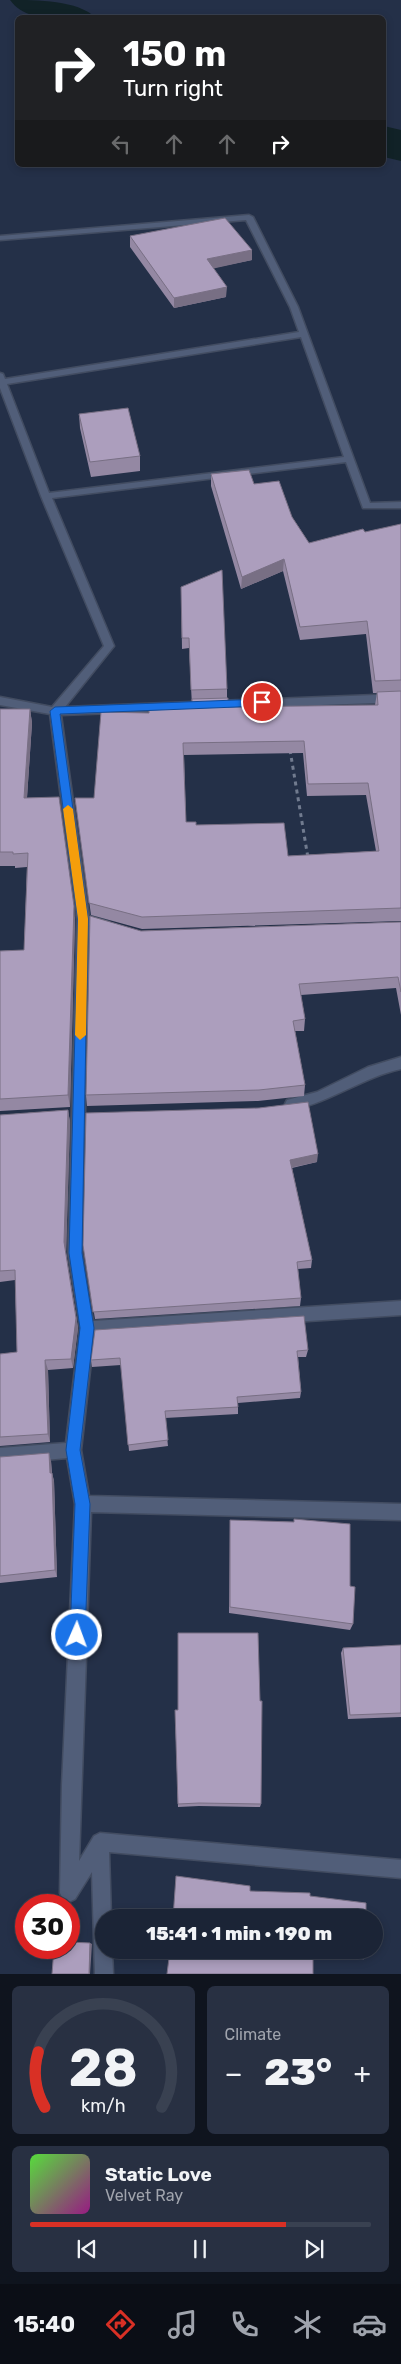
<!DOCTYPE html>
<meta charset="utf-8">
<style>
:root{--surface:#1b2436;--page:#283042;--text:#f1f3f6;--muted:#a0a4ad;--line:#394151;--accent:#d93025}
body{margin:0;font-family:Rubik,sans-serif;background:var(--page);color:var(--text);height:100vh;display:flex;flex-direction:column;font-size:19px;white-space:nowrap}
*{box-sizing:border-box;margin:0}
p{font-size:16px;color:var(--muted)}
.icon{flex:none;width:28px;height:28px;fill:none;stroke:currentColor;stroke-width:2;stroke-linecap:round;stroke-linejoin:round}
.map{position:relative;height:1974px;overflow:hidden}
.drawer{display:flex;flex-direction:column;gap:12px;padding:12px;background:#0f141e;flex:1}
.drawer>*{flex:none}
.guide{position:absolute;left:15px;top:15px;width:371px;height:152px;border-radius:8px;box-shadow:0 2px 8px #0003,0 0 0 1px var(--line);background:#202124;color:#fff;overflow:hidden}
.speed{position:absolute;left:15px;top:1894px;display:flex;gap:10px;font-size:25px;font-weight:700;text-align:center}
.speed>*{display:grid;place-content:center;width:65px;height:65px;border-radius:50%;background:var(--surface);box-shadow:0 2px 8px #0003,0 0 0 1px var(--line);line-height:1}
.speed .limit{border:8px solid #d22;background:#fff;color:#111}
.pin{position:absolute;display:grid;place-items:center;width:42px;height:42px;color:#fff;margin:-21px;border:2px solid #fff;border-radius:50%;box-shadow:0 1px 5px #0007}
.me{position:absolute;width:55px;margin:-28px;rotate:2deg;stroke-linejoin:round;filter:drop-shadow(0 0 4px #0008)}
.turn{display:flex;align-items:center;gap:18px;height:105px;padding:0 25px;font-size:22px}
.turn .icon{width:65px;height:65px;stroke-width:2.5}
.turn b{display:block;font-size:35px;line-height:42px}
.lanes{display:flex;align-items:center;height:48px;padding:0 25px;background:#0003;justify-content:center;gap:25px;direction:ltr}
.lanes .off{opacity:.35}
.big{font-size:38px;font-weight:800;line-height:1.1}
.drawer .card{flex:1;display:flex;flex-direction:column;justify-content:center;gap:8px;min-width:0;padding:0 18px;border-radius:8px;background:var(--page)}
.drawer .dial{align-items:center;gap:0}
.dial svg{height:130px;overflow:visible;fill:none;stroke:var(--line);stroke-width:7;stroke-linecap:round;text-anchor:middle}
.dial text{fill:var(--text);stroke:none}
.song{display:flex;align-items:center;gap:15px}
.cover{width:60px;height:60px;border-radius:8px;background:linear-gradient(135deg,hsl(110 70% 55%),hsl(310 70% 35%))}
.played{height:5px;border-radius:2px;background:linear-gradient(90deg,var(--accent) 75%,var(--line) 75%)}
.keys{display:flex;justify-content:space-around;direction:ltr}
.heat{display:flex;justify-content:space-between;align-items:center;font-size:28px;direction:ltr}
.drawer .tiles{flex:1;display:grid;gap:12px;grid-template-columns:1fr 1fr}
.card:last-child{grid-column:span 2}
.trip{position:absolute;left:95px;top:1909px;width:288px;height:50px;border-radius:25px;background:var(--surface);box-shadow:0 2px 8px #0003,0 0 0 1px var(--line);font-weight:800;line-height:50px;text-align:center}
.tabs{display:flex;height:80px;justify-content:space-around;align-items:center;background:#0b0e16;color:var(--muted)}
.tabs .icon{width:35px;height:35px}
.tabs .current{color:var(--accent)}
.tabs b{font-size:22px;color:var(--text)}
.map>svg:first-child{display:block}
</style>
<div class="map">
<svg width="401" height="1974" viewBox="0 0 401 1974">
<rect width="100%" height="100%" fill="#243048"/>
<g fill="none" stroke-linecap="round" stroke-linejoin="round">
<path fill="#112227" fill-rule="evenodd" d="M10,0C37,0 78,0 96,18C68,18 28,25 10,0Z
M384,126L401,130V161L384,157Z"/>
<g stroke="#424c61" stroke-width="3">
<path id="minor" d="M249,215L253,217L298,307L370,503L401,502V508H363L346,462L52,498L114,646L65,707L401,694V702L61,715L89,916L109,922L111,925L105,930L89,925L82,1253L93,1321L401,1301V1315L94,1335L81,1450L89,1496L401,1504V1520L91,1512L79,1861L94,1836L100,1833L401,1860V1878L109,1852L111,1918H104V1950H112L113,1974H95L92,1872L75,1899L69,1902L63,1899L60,1893L62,1785L75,1504L67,1458L0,1464V1448L66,1443L80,1328L68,1253L77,919L50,714L0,705V697L52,707L104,646L41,496L0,388V373L3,374L5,379L299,332L290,307L246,220L0,240V236ZM301,337L344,457L49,493L7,384Z
M401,1057V1069C363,1077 331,1102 292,1110L287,1108L285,1104L287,1100L317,1092L368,1067Z"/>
</g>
<path stroke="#717b8f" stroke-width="3" stroke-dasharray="4 4" stroke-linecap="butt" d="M290,750L308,858"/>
<use href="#minor" fill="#515e79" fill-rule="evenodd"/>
</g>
<path fill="#9488a3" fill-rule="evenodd" d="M130,236L252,250V260L213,268L226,297L174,308L130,247Z
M79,414L140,456V471L91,477L80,428Z
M211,474L254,484L292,517L309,543L386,528L401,524V921L142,929L91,915L75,798H94L149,713L192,706L189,648L182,649L181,587L227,689V698L228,707L375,705L377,693H373L366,634L300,640L283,571L241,589L211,486ZM303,753L307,796L366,795L376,851L288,856L186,822L184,755Z
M0,709H30L32,723L27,798L75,919L70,1107L0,1111V951L24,950L27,867L15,868V866H0Z
M401,922V1015L396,988L301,995L305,1019L304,1031H295L305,1085L304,1096L258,1101L87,1106L86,1095L141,931Z
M259,1108L317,1162L292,1168L312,1260L311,1268L298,1269L301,1298L300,1306L95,1319L83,1245Z
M68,1110L70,1122L66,1253L78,1328L73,1368L48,1370L50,1442L0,1446V1354L17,1352L15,1280L0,1282V1115Z
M95,1330L308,1350L306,1357H298L301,1392L300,1398L238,1403V1414L165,1418L168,1446L129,1451L121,1365L92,1367L91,1360Z
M0,1457L51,1461L52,1473L54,1481L57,1577L0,1583Z
M294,1519L350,1586L353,1624L350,1630L229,1613L230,1520L294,1522Z
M401,1645V1717L348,1719L341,1653L343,1648Z
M175,1710L261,1804L260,1807L199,1806L178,1807Z
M170,1950H364V1959H362L313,1951Z"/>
<path fill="#786f84" d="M252,250V260L207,270V259Z
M227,287L226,297L174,308V298Z
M284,559L283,571L241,589L242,577Z
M30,709L32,723L26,812L24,798Z
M74,906L75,919L70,1107L68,1095Z
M68,1110L70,1122L66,1253L78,1328L73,1368L71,1359L64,1242Z
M318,1154L317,1162L289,1168L290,1160Z
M45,1360L48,1370L50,1442L48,1434Z
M49,1453L51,1461L52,1481L50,1473Z
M52,1473L54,1481L57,1577L55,1570Z
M90,1943L92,1944L90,1974H89Z"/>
<path fill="#ac9ebd" stroke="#786f84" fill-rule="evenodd" d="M225,218L252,250L207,259L227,287L174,298L130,236Z
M128,408L140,456L90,462L79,414Z
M249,470L254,484L279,481L292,517L309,543L363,529L365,532L401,524V680L375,681L367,621L300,627L284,559L242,577L211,474Z
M222,570L227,689L191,690L189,638H182L181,587Z
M401,691V908L142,917L89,903L75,798H94L101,712L149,713V706H192V699L228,698V707L378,705L377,692ZM304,741L308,784L368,783L379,851L288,856L284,823L196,825V822H186L183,743Z
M0,709H30L24,798L59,797L74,906L68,1095L0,1099V951L24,950L28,853L13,854V852H0Z
M90,916L141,931L401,922V992L398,977L299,984L305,1019L293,1021L305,1085L259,1090L86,1095Z
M308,1102L318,1154L290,1160L312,1260L297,1262L301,1298L93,1312L83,1245L86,1113L259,1108Z
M68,1110L64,1242L76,1318L71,1359L45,1360L48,1434L0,1437V1354L17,1352L15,1270L0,1271V1115Z
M304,1316L308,1350L297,1351L301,1392L237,1397L238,1407L165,1411L168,1440L128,1445L120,1358L91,1360L95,1330Z
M49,1453L50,1473H52L55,1570L0,1576V1457Z
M294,1519L350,1524V1586L355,1587L353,1624L230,1607V1520L294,1522Z
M178,1633H258L260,1701H262L261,1804L199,1803L178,1804L175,1710H178Z
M401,1645V1713L350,1715L343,1648Z
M176,1876L250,1886V1891L310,1893V1896L366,1903V1918H173Z
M69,1942L90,1943L89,1974H52L54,1948H69Z
M170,1950H364V1959L313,1951V1974H167Z"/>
<path fill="#1a73e8" stroke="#114b97" d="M262,699L267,702L262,706L60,714L88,919L82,1253L94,1328L80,1450L90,1504L85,1635L83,1640L77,1642L72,1640L70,1635L75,1504L66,1450L80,1328L69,1253L78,919L50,711L55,707Z"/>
<path fill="#f59e0b" d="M68,805L73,809L88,919L86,1035L80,1040L75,1035L78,919L63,809Z"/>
</svg>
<div class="speed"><div class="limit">30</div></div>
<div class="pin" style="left:262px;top:702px;background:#d93025"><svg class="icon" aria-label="arrive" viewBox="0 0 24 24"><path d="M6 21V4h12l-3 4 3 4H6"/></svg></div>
<svg class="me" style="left:77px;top:1635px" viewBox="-20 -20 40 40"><circle r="17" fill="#1a73e8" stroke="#fff" stroke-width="3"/><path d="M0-11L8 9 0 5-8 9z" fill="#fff"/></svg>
<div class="trip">15:41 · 1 min · 190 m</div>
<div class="guide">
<div class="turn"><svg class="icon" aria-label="right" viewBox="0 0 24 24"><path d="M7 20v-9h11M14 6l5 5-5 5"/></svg><div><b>150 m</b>Turn right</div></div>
<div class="lanes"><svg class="icon off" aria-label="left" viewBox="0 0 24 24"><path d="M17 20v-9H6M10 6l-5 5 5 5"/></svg><svg class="icon off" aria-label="ahead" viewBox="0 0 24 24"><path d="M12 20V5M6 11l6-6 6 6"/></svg><svg class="icon off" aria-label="ahead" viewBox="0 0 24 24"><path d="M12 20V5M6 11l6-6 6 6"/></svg><svg class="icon" aria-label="right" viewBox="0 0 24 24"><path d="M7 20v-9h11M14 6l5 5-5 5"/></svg></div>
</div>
</div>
<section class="drawer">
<div class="tiles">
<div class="card dial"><svg viewBox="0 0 100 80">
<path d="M14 69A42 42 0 1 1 86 69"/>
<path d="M14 69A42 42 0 0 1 10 35" stroke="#d93025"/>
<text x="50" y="56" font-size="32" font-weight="700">28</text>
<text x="50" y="72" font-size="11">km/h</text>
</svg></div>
<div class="card"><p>Climate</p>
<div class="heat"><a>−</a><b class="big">23°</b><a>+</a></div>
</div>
<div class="card">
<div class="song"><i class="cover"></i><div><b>Static Love</b><p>Velvet Ray</p></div></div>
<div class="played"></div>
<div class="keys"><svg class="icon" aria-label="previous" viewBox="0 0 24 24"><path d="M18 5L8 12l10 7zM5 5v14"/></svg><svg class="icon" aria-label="pause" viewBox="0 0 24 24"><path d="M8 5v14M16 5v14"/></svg><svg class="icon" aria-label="next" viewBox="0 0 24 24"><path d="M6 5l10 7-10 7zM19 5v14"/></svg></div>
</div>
</div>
</section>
<nav class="tabs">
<b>15:40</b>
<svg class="icon current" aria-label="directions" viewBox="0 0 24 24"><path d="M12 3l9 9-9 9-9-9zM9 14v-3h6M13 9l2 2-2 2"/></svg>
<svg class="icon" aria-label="music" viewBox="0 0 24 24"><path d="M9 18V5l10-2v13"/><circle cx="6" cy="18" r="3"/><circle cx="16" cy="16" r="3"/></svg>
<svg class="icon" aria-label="phone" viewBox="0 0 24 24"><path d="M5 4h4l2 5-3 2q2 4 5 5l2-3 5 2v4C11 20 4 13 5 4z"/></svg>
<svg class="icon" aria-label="climate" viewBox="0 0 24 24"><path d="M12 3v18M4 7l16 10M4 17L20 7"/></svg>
<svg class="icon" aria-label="car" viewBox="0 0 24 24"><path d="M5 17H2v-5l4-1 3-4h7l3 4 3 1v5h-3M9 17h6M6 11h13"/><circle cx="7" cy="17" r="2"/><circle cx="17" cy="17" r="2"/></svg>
</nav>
